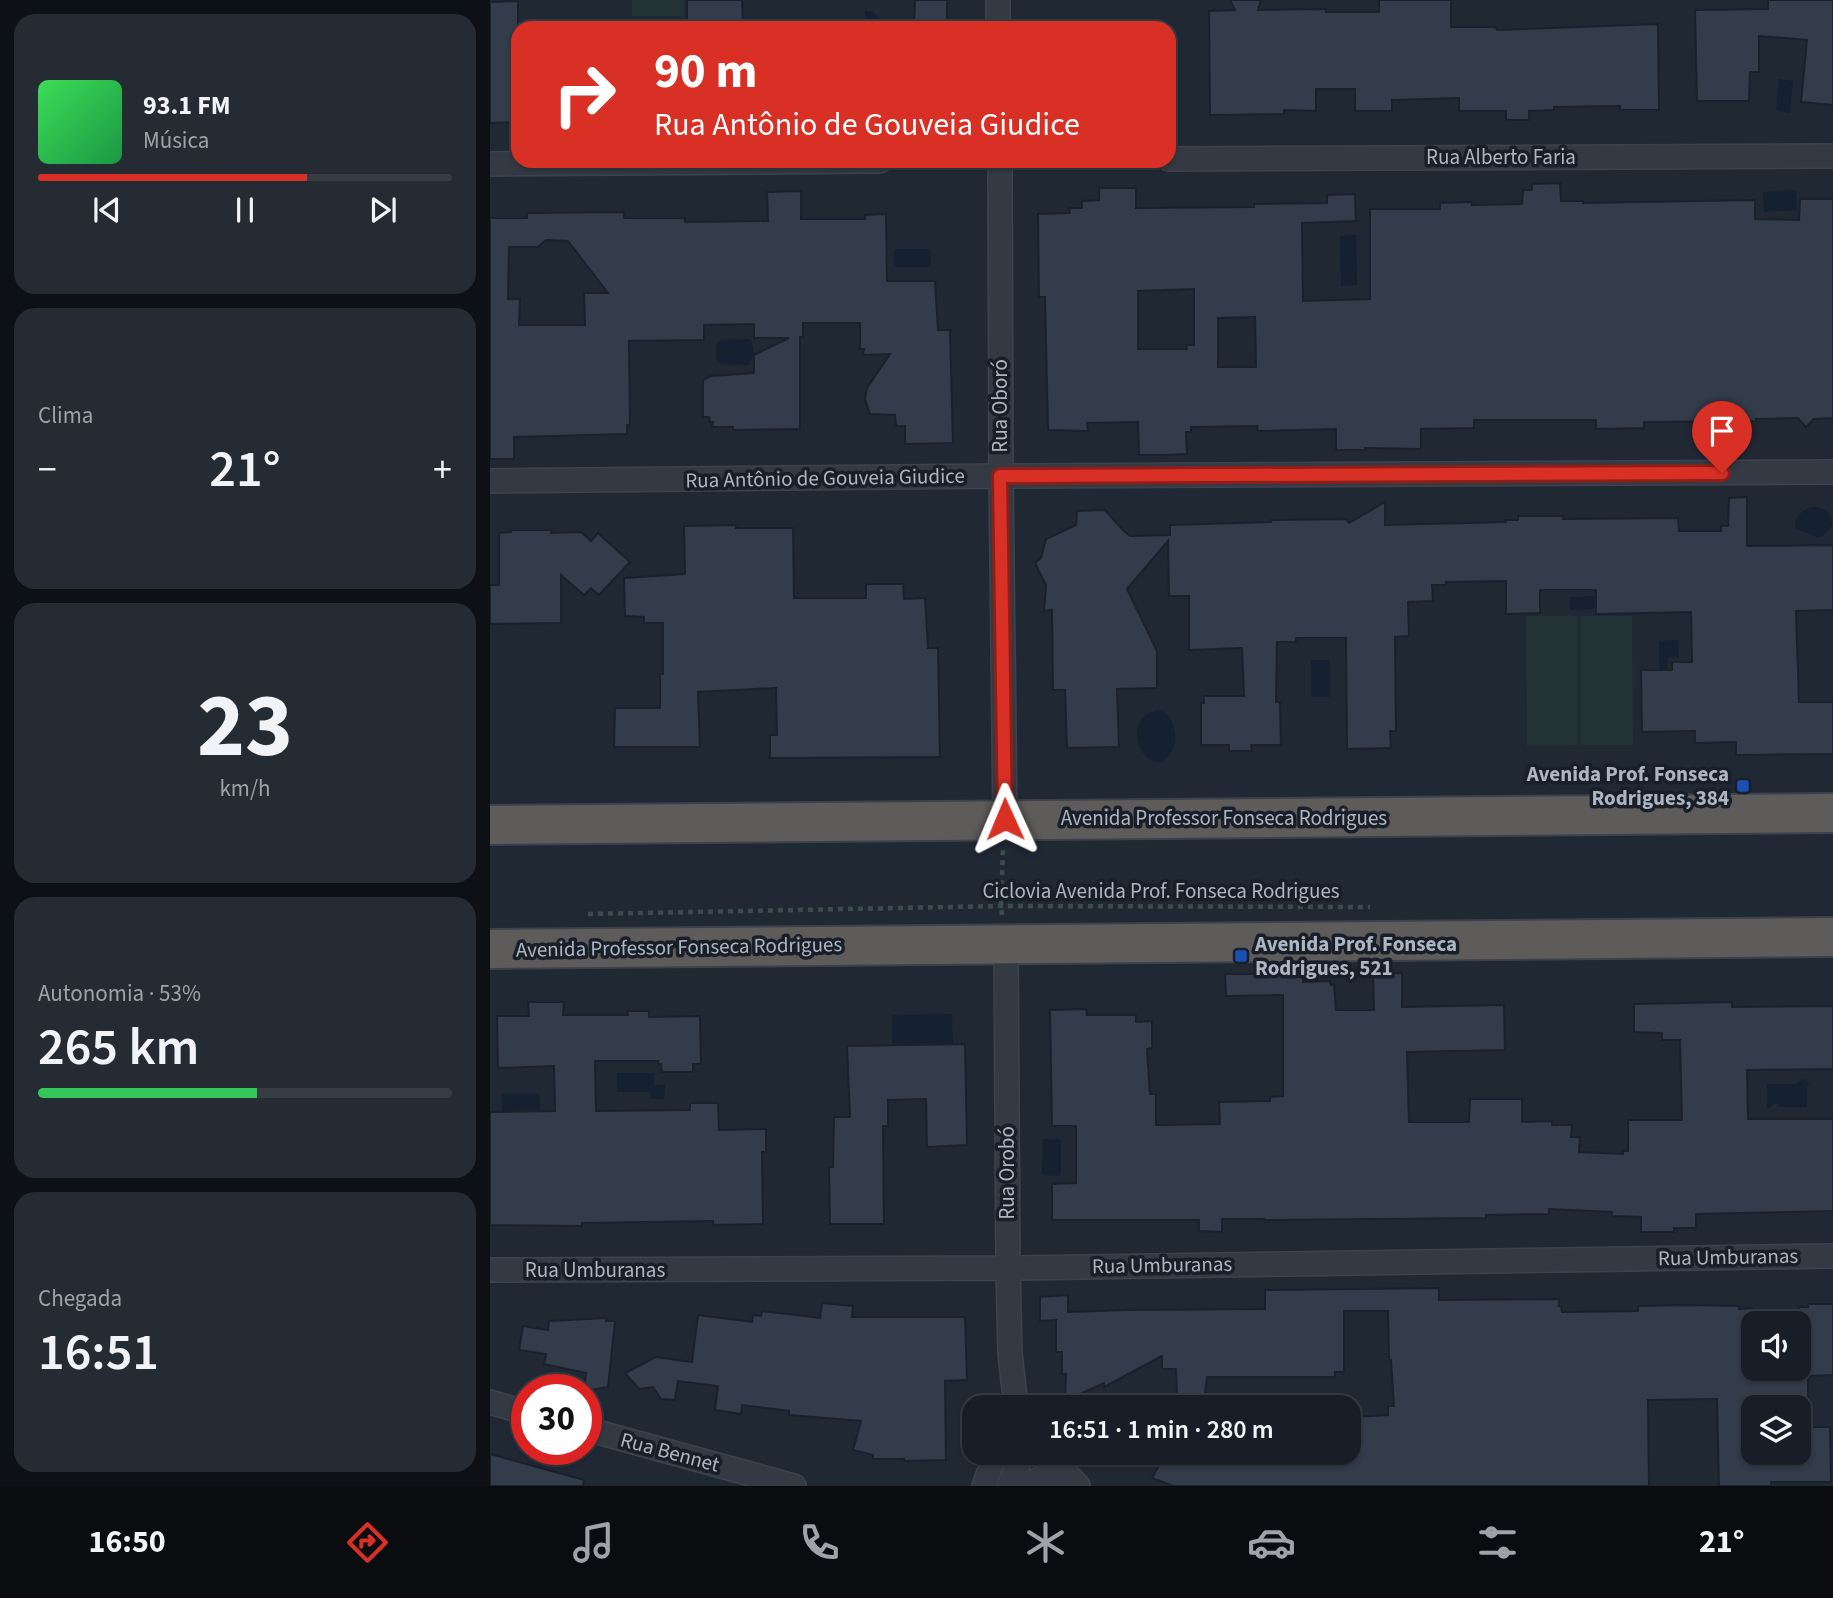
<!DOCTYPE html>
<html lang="pt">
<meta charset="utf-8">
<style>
:root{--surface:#181e27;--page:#252b33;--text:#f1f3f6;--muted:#9fa2a7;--line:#363c44;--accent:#d93025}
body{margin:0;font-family:"Source Sans 3",sans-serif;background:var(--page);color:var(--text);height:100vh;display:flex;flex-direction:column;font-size:26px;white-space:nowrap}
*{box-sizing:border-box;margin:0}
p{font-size:23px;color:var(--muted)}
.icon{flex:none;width:38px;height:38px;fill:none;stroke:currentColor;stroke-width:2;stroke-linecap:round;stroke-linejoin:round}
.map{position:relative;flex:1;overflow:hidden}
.details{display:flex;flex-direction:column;gap:14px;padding:14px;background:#0d1015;width:490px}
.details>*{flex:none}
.top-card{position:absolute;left:21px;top:21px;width:665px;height:147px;border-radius:21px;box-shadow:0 2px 5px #0004,0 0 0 2px var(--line);background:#d93025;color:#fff;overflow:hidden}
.tools{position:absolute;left:1251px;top:1311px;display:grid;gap:14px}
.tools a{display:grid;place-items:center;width:70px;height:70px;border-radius:14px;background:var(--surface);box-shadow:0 2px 5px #0004,0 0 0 2px var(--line);font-size:35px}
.speed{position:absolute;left:21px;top:1374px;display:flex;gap:14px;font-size:35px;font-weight:700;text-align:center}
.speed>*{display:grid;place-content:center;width:91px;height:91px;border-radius:50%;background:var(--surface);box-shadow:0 2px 5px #0004,0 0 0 2px var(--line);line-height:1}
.speed .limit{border:10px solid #d22;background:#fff;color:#111}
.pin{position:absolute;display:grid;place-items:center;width:60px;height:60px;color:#fff;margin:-72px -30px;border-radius:50% 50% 50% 0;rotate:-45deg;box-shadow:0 0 7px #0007}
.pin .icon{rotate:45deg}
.me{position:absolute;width:77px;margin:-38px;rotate:359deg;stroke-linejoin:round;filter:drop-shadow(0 0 5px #0008)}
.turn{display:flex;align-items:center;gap:24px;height:147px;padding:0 28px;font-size:32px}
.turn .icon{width:91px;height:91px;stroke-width:2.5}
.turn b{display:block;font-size:49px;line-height:60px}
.big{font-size:52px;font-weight:600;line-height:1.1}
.details .tile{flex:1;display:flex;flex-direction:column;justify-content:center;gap:10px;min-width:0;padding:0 24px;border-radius:21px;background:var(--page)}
.details .dial{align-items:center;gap:0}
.dial b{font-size:91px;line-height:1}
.song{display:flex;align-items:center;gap:21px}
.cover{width:84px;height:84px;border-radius:10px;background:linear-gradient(135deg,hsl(130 70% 55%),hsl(140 70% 35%))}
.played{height:7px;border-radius:4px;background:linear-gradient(90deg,var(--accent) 65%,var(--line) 65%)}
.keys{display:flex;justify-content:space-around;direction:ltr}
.heat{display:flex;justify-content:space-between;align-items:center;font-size:38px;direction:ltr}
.charge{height:10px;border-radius:5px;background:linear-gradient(90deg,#34c759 53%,var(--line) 0)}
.trip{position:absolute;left:472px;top:1395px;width:399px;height:70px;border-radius:21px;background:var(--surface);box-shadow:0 2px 5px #0004,0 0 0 2px var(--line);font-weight:600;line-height:70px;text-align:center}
.dock{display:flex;height:112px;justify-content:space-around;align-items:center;background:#0a0c10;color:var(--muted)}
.dock .icon{width:49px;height:49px}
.dock .active{color:var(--accent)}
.dock b{font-size:32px;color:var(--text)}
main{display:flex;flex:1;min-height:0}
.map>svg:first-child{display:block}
</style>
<main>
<section class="details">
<div class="tile">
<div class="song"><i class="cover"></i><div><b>93.1 FM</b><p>Música</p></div></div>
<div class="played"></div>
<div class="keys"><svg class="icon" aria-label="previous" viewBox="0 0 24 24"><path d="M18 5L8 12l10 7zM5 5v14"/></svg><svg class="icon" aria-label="pause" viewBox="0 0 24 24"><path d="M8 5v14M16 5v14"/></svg><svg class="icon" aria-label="next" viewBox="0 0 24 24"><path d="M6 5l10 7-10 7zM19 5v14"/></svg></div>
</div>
<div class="tile"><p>Clima</p>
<div class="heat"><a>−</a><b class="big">21°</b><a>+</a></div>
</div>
<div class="tile dial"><b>23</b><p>km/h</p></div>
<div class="tile"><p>Autonomia · 53%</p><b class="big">265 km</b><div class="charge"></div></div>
<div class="tile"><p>Chegada</p><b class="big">16:51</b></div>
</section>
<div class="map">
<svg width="1343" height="1486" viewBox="0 0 1343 1486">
<rect width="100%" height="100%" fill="#202834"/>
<path fill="#223235" d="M142,0H194V16H142Z
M1036,616H1088V745L1037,746Z
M1090,616H1142L1143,745H1090Z"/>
<path fill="#152030" d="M375,11H382L399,28H376Z
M1289,79L1303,81L1300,113L1286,111Z
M1306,190L1307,210L1274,212L1273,192Z
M866,235L867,285L851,286L850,236Z
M404,249H440L441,267H404Z
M260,339C265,349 265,356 258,365L231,364L227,361L226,346L231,340Z
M1323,507C1335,507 1343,513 1342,526L1333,536L1328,537L1306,529L1305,526C1306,516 1312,509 1323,507Z
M1105,596V609L1080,610V597Z
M1188,640L1189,657L1178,658V687H1170L1169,641Z
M821,660H840V697H821Z
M667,710L677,713C684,724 688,736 683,749C665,790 622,723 667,710Z
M462,1014L463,1043L402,1044V1015Z
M127,1073H164V1085H175L174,1099H161L160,1092H127Z
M1312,1079L1316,1080L1319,1083L1317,1089V1107H1289L1288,1104H1283L1280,1108H1277V1084H1307Z
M12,1094H49L50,1110L12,1111Z
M553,1139H569L571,1141V1173L569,1176L554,1175L552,1172Z"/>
<path fill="#323c4a" stroke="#1b212b" stroke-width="2" fill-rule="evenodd" d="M197,0H252L253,28H197Z
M425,0H457V28H424Z
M740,0H771L768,10L836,9V12H889V0H961V27H1006L1007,30L1168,24L1169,110H1130V106L1064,107V110L1039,111V120H1016V111H969V98L902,100V111H865V89H826V111L794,110V114L720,115L719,11L745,10Z
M1278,0H1343V105L1311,102L1317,40L1269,36V72H1260L1259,101H1207L1205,10L1278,9Z
M28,1V42H24L26,122L0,123V2Z
M1070,183L1071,201H1093V203L1265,200V219L1309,220L1310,199H1343V418L1324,419L1316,427L1308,418L1266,419V421L1154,422V428L1106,429V420H984V428L931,429V449L875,448V450H846V429L768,431L767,426L701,427V432H696L697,454L675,455H649L648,422L597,423L598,431L558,430L555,297H549L548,214L580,213L579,208H592V201L609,200V188H646V208L764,207V204L837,203V195L865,194L866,221L812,223L813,301L880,299V209H950V203L982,202V205L1032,204L1033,190H1042V184ZM704,289V345H696L697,349H648V291ZM765,317L766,367H728V318Z
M311,191V219H375V215L396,214L397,281H445L448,330H460L463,443L415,444V426H406L405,415L380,414L375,399L377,388L400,354L373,355L374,349H370V323H313V337H310V429L243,430V427H222L223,422H220L219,417H213V380L221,376L264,373V355L299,338H264V324L214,325V340L139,341L140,426L137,425V434L24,437V459H0V218H37V213L134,212V218H195V222L278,221L277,192ZM56,240L78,241L118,293H94L95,325H29L30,299H18L19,247H48Z
M1257,497V546L1343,545V610L1306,611L1309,702H1343V754L1246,755V742L1205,743V731L1152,732L1151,670H1182V662H1202L1201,612L1106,614V590H1050V613L1016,614V581L956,582V585H942L943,601L918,602L919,636L905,637L906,731H900L901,748L857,749L856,638H806V642H787L786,702H790L791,745H761L762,751H739V745H711V703H714V696H754L752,648L699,650V596H679L678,541L637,589L667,651V688L627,689L629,747L577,748L575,690H563L562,610L554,611L556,585L545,563L551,558L556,539L586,525L587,511L615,510L632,529L640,536L680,535V525L781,522V520L856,519L859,523L895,502V525L1016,522L1015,520H1028V516H1073V519L1188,518L1189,531H1231V526H1238L1239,498Z
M246,525V528H303L304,598H376V584H413L414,599L435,598L438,648H448L450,757L280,758V735H287L286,688L208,692L210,747H124L125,708H170V674H173V623H154V617L135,616L134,578L195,574L194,526Z
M21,530H62L61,533L91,532L101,541L108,533L140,562L109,595L101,588L94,595L71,575V623L0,624V585H9V533L21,532Z
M912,973V1007L1014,1005L1015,1050L917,1052L919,1122H979L980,1099H1032V1122L1062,1121V1125H1082L1081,1137H1090L1089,1152L1133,1154V1151H1138V1120H1192L1190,1040H1172V1033L1144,1032V1004L1242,1002V1007L1343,1006V1069L1257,1070L1258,1119H1343V1211L1206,1214V1228H1184V1232H1151V1217L1122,1216V1212L1059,1209V1214L996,1215V1218L774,1220V1219H732V1232L709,1231V1220H562V1184L586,1183V1126H562L560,1010L596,1009L597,1015H646V1022L662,1021V1048L657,1049L660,1094H666V1125L730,1124L729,1102L780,1101V1097L793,1096V995L736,996L735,974H813V982L840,981L841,985L844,984L846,1010H884L883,974Z
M38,1002H74L73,1015H138L137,1011H159V1017L210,1016L211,1064H203V1072H172L171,1064H168V1061H105L106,1111L200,1110V1103H228L229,1130L276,1129V1152H272L273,1224L223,1225V1221L92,1223V1226L0,1225V1112L65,1111L64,1066L8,1068L7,1016H39Z
M475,1044L477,1145L437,1147L436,1099L398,1100V1126H393L394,1224H340L339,1167H343L344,1117H360L357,1046Z
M949,1288V1300L1069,1299V1306H1071L1072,1312L1148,1311V1306L1200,1305L1249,1306V1309L1264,1308V1368H1309V1307H1318V1304H1343V1375L1318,1376V1398L1264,1399V1452H1309V1427H1340L1341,1482H1281V1486H1229L1227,1399L1158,1400L1159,1486H683L662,1478L674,1456L698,1465L697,1452H864L862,1417L898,1415V1406H904L901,1360H899L898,1311H854V1372H845V1377H717L715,1394L687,1395L686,1369H672V1356L614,1387V1383L575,1401L576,1374H572V1352H566V1320L550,1321V1297L578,1295V1312L638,1310L775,1309V1290Z
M332,1303L363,1306L362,1317H475L477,1380L455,1381L456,1460L414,1461V1459H383V1455L363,1450L371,1421L299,1415V1411L252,1405L251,1414L225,1410L228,1386L188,1381L185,1400L171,1399L163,1387L149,1389L135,1373L166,1357L202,1362L208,1315L262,1322L263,1315L271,1316L272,1311L330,1318Z
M117,1318L116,1321H125L118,1387L96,1391V1390H94L96,1373L54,1364L56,1354L29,1350L33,1326L58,1330L59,1321Z
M0,1454L94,1480L93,1486H0Z"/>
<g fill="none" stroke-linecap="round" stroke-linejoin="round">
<g stroke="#3d434e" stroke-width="26">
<path id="minor" d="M508,0V28
M679,159L1343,156
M510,161L511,476L515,819
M0,164L390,161
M0,481L511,476L1343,472
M516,944L518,1268L520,1353L526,1407
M0,1270L518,1268L1343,1256
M0,1402L37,1413
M96,1429L304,1486
M556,1452L588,1486
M494,1486L506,1452
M519,1486L529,1463L531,1452
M534,1486L555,1477L584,1486"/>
</g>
<g stroke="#3b424c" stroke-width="42">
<path id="trunk" d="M0,825L1343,813
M0,949L1343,937"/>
</g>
<path stroke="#3a4c4d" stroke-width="4.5" stroke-dasharray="5 5" stroke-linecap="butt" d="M98,914L511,906L880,907
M512,915L511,906L513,850"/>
<use href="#minor" stroke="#333a44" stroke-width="23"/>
<use href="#trunk" stroke="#5e5c5b" stroke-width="38"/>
</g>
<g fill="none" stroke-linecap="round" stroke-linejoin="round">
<g stroke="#8d1f18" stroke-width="18">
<path id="route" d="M515,819L510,476L1232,473"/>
</g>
<use href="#route" stroke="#d93025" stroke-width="12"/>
</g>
<g fill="#1a4fb4" stroke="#191f29" stroke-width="2.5">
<rect x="1246" y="779" width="14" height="14" rx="3.5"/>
<rect x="744" y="949" width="14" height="14" rx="3.5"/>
</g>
<g text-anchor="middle" stroke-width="7" stroke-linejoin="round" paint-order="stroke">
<g font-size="21" fill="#adb5c2" stroke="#191f29">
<text x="1011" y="164">Rua Alberto Faria</text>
<text transform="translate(510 406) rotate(-90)" y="7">Rua Oboró</text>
<text transform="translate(335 478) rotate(-1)" y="7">Rua Antônio de Gouveia Giudice</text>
<text x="734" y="825">Avenida Professor Fonseca Rodrigues</text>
<text x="671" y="898">Ciclovia Avenida Prof. Fonseca Rodrigues</text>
<text transform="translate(189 947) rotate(-1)" y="7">Avenida Professor Fonseca Rodrigues</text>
<text transform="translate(517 1173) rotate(-90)" y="7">Rua Orobó</text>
<text transform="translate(1238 1257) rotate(-1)" y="7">Rua Umburanas</text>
<text transform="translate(672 1265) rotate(-1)" y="7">Rua Umburanas</text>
<text x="105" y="1277">Rua Umburanas</text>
<text transform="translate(180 1452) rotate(15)" y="7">Rua Bennet</text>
</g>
<g font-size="21" font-weight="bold" fill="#adb5c2" stroke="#191f29" text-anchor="end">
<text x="1239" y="781">Avenida Prof. Fonseca<tspan x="1239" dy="24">Rodrigues, 384</tspan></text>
<text x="765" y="951" text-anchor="start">Avenida Prof. Fonseca<tspan x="765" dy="24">Rodrigues, 521</tspan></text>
</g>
</g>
</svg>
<div class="tools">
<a><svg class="icon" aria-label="sound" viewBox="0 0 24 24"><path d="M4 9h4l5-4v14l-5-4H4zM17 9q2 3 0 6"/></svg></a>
<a><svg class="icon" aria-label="layers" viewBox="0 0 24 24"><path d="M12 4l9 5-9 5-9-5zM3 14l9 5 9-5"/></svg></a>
</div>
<div class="speed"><div class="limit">30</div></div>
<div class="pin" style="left:1232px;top:473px;background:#d93025"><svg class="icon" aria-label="arrive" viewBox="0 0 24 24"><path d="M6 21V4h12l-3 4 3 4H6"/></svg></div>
<svg class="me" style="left:515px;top:819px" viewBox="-20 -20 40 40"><path d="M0-17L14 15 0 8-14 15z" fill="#d93025" stroke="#fff" stroke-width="4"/></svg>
<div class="trip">16:51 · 1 min · 280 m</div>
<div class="top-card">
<div class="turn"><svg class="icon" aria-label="right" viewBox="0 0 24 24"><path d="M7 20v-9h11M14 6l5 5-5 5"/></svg><div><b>90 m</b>Rua Antônio de Gouveia Giudice</div></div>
</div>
</div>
</main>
<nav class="dock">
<b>16:50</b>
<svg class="icon active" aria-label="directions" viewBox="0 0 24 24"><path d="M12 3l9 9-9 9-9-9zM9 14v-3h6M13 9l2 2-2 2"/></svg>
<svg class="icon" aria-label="music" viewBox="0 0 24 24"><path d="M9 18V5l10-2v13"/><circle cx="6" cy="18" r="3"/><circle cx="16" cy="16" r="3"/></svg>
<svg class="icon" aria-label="phone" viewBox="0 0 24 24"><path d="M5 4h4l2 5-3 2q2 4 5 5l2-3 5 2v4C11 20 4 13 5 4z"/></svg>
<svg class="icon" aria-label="climate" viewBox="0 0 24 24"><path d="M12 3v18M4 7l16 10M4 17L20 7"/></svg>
<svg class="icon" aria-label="car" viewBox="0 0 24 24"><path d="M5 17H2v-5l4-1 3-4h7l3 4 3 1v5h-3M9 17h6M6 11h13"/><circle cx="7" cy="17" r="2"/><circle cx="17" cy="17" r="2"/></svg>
<svg class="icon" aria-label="filters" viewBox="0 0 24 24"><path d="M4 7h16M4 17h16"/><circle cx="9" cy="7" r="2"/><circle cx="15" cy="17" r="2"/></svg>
<b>21°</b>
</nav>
